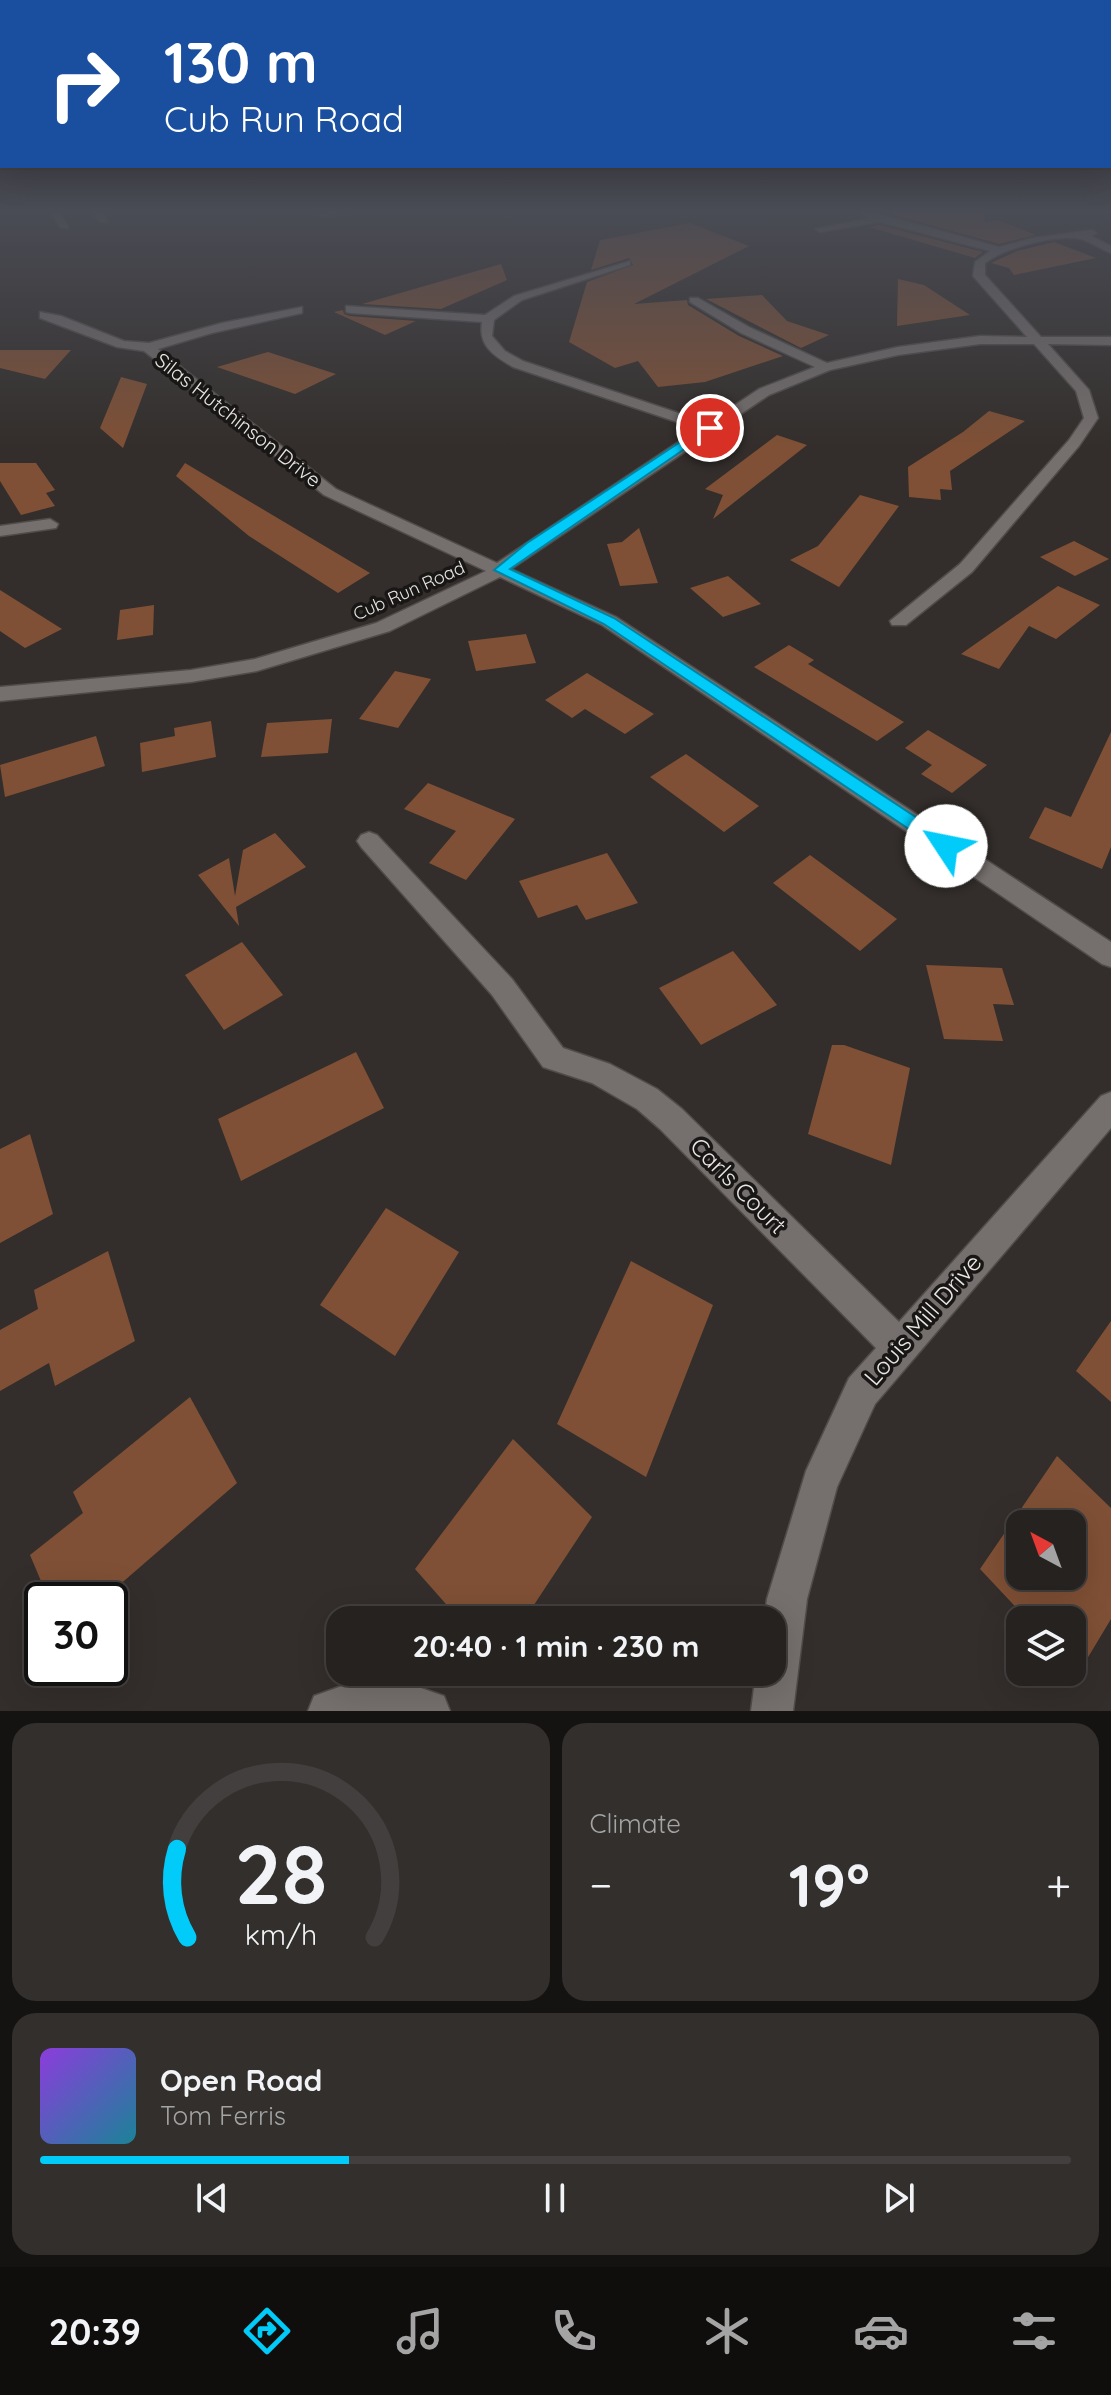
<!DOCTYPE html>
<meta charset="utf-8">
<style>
:root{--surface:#262220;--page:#322f2d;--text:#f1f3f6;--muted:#a4a4a5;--line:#423f3e;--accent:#00cbf9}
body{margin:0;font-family:Quicksand,sans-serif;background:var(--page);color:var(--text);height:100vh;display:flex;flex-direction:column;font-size:30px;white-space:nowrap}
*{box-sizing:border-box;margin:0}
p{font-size:26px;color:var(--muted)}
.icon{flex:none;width:44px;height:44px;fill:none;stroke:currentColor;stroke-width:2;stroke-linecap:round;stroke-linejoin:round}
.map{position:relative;height:1711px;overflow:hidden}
.details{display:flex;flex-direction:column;gap:12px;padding:12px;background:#151312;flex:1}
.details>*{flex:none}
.hud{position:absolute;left:0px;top:0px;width:1112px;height:168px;box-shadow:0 8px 32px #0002,0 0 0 2px var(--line);background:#1a4fa0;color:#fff;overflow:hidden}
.needle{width:52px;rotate:319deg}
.controls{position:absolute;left:1006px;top:1510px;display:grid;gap:16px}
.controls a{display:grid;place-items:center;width:80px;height:80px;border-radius:16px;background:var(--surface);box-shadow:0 8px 32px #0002,0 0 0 2px var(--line);font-size:40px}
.speed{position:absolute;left:24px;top:1582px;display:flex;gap:16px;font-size:40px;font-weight:700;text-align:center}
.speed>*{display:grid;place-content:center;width:104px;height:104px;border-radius:50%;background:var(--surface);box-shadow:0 8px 32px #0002,0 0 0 2px var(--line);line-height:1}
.speed .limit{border:4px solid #111;border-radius:12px;background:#fff;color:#111}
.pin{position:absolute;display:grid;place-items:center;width:68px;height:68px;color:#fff;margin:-34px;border:4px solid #fff;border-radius:50%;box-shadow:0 2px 8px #0007}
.me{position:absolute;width:88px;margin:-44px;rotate:304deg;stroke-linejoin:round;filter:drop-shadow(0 0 6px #0008)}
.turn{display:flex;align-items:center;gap:28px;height:168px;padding:0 32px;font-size:36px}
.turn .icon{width:104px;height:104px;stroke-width:2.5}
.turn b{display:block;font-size:56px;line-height:68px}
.big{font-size:60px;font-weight:700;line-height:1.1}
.details .card{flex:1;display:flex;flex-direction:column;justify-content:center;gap:12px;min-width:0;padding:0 28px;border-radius:24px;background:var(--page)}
.details .dial{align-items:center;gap:0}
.dial svg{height:208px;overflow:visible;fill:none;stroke:var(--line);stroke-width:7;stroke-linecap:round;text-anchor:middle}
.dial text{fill:var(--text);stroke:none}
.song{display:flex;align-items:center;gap:24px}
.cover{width:96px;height:96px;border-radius:12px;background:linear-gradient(135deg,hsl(270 70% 55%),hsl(190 70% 35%))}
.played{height:8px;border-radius:4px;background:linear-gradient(90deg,var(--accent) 30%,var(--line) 30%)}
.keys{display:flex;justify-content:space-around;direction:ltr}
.heat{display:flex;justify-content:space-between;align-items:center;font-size:44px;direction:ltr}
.details .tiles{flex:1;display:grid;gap:12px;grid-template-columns:1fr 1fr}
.card:last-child{grid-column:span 2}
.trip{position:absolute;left:326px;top:1606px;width:460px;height:80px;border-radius:24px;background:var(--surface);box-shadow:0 8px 32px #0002,0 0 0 2px var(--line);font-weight:700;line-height:80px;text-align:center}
.dock{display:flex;height:128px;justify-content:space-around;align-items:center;background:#0f0e0d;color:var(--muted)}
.dock .icon{width:56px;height:56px}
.dock .active{color:var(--accent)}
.dock b{font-size:36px;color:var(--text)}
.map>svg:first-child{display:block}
</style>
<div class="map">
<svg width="1111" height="1711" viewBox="0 0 1111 1711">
<rect width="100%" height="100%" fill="#332e2b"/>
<path fill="#7f5035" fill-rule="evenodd" d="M872,209H983L985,223L998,220L1036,235L999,244Z
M690,223L749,246L634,304L687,300L688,305L739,336L783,356L705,382L658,387L638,361L615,368L569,342L587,282L633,265L629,258L591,270L600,240Z
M880,225L983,252L975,258L869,227Z
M1054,242L1096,258L1014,275L1009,268L991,263L1017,251Z
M501,264L507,280L441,309L362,304Z
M898,279L924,285L970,315L897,326Z
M762,295L787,321L829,335L801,348L706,299Z
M343,310L344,314L350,316L416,321L385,335L334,312Z
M0,350H71L45,379L0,368Z
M268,352L336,374L295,394L217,367Z
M121,377L147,384L123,448L100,428Z
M989,411L1025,421L950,471L952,490L940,489L941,500L909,497L908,467L963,432Z
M777,435L807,445L713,519L723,495L705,489Z
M0,463H36L55,490L46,493L55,506L21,515L0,481Z
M185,463L370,573L338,593L249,536L176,476Z
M860,495L899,506L839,587L790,560L818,546Z
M639,528L658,583L620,586L607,544L622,542Z
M1074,541L1109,559L1075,576L1040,557Z
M728,576L761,604L723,617L690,588Z
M1058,586L1100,605L1056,639L1029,626L999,669L961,654Z
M0,590L62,629L25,648L0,631Z
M154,605L153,635L117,640L120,610Z
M526,634L536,663L476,671L468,641Z
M789,645L814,660L808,664L904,722L877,741L754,667Z
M395,671L431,679L398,728L359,719Z
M587,673L654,714L625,734L585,709L572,718L545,700Z
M332,719L328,753L261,757L267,723Z
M211,721L216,757L142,772L140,743L175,736L174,728Z
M928,730L987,765L952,793L921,774L932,765L905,748Z
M1111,732V847L1102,869L1029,838L1045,807L1071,817Z
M96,736L105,766L5,797L0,765Z
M686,754L759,806L724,832L650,777Z
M428,783L515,819L466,880L429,863L456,831L404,809Z
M275,833L306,867L236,907L239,926L198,875L229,858L235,896L243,850Z
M607,853L638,903L586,920L577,905L538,918L519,881Z
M810,855L897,919L860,951L773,883Z
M242,942L283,995L224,1030L185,975Z
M733,951L777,1005L701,1045L659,988Z
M926,965L1002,968L1014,1005L993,1004L1003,1041L944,1039Z
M832,1045H844L910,1068L891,1165L808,1134Z
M356,1052L384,1108L241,1181L218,1119Z
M30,1134L53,1214L0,1243V1149Z
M386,1208L459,1252L395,1356L320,1305Z
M108,1251L135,1341L55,1386L49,1363L0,1391V1330L38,1309L34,1290Z
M631,1261L713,1305L646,1477L557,1424Z
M1111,1321V1402L1076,1371Z
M190,1397L237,1483L102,1600H49L30,1555L83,1513L73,1492Z
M513,1439L592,1517L524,1620H460L415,1569Z
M1057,1456L1111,1508V1619L1072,1684V1620H1028L980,1569ZM1020,1524H1072V1576H1020Z"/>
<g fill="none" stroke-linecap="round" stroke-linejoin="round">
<g stroke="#504c4a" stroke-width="3">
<path id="minor" d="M48,209H58L69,228H61Z
M91,209H101L108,222H100Z
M306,209H386L325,216Z
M849,209H862L999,247L1033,238L1092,230L1097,233L1091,236L1111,246V253C1100,249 1087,239 1076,238C1051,236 1005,248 985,263V275L1041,337H1111V345L1048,344L1089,390L1098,418L1079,446L972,572L906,625H892L890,621L960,564L1069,440L1084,418L1076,391L1034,344H980L898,355L830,370L769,395L511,569L616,617L1111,942V967L1102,964L602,625L500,577L390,631L257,671L191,682L0,701V687L191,670L255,659L376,623L486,571L324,495L144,351L117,347L40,318V312L61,316L124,341L149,343L222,323L302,307V313L212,333L158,349L336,489L497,563L698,429L513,367C494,356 478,346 482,322L350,313L346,312V306L485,315L514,296L630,261V265L522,300L494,320L492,336L505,351L523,361L708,423L759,389L815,367L741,333L690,302V298H698L749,327L827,363L898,347L980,336L1027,337L973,276L975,262L990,251L880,222L820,232L815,229L869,218Z
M50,519L58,524L56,528L0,536V526Z
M369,832L377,835L512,979L563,1048L610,1064L657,1089L682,1109L899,1322L1101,1096L1111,1092V1128L875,1404L837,1487L807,1599L793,1711H751L756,1672H772V1620H764L767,1599L806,1471L849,1378L876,1348L660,1129L637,1109L592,1083L543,1067L492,995L361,847L357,841L361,835Z
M378,1673L444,1696L450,1711H308L314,1696Z"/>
</g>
<use href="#minor" fill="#756f6d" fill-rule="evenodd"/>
</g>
<linearGradient id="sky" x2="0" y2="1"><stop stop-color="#1c1918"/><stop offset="0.47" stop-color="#4a4c55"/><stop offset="1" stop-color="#4a4c55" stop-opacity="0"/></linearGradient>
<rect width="1111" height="448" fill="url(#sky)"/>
<path fill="#00cbf9" stroke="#0084a2" stroke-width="2" d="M706,425L715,428L510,569L614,618L952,841L955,846L952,850H940L604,624L494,570L527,543Z"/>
<g text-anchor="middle" stroke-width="7" stroke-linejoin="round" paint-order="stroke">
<g font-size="18" fill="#e9e6e4" stroke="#191715">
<text transform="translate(409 591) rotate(-24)" y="6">Cub Run Road</text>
</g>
<g font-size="20" fill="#e9e6e4" stroke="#191715">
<text transform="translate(238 420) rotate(38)" y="7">Silas Hutchinson Drive</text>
</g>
<g font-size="24" fill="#e9e6e4" stroke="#191715">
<text transform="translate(738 1186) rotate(45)" y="8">Carls Court</text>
<text transform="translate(923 1320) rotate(-49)" y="8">Louis Mill Drive</text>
</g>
</g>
</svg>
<div class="controls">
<a><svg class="needle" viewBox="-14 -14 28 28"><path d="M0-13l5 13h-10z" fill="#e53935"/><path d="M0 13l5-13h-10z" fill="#a4a4a5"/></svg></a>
<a><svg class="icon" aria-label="layers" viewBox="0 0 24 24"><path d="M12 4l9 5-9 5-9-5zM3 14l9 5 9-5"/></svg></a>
</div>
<div class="speed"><div class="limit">30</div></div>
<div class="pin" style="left:710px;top:428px;background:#d93025"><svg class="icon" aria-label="arrive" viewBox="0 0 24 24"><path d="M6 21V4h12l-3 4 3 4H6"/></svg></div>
<svg class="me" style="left:946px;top:846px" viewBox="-20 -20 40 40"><circle r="19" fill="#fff"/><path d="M0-13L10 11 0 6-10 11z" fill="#00cbf9"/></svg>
<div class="trip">20:40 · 1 min · 230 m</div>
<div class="hud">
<div class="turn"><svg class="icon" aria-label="right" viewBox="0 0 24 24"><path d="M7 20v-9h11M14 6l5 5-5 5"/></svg><div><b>130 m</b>Cub Run Road</div></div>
</div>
</div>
<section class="details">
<div class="tiles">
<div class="card dial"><svg viewBox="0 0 100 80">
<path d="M14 69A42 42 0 1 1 86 69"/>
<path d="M14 69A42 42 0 0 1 10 35" stroke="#00cbf9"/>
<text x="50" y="56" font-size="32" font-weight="700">28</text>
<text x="50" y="72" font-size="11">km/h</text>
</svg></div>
<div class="card"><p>Climate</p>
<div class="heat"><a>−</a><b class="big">19°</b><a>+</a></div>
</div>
<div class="card">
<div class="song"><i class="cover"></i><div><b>Open Road</b><p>Tom Ferris</p></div></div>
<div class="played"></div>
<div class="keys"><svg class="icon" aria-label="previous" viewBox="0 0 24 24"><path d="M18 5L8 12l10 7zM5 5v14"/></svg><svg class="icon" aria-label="pause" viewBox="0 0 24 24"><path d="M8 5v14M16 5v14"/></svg><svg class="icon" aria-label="next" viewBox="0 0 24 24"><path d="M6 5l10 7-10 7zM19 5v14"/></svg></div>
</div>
</div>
</section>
<nav class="dock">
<b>20:39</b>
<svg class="icon active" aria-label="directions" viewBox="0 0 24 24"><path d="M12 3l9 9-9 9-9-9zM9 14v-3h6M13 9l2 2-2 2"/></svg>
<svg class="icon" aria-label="music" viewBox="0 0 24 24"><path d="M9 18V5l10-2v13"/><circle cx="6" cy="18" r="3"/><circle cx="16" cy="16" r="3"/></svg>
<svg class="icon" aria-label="phone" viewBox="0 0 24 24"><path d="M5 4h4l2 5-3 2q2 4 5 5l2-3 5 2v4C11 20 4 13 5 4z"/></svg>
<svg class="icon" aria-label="climate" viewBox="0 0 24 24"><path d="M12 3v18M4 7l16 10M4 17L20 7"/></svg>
<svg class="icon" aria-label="car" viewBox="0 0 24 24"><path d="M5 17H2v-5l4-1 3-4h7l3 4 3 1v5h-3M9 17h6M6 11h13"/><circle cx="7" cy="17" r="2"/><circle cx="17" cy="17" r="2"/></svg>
<svg class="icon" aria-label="filters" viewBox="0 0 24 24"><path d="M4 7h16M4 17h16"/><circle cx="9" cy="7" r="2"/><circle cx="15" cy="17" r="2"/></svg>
</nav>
